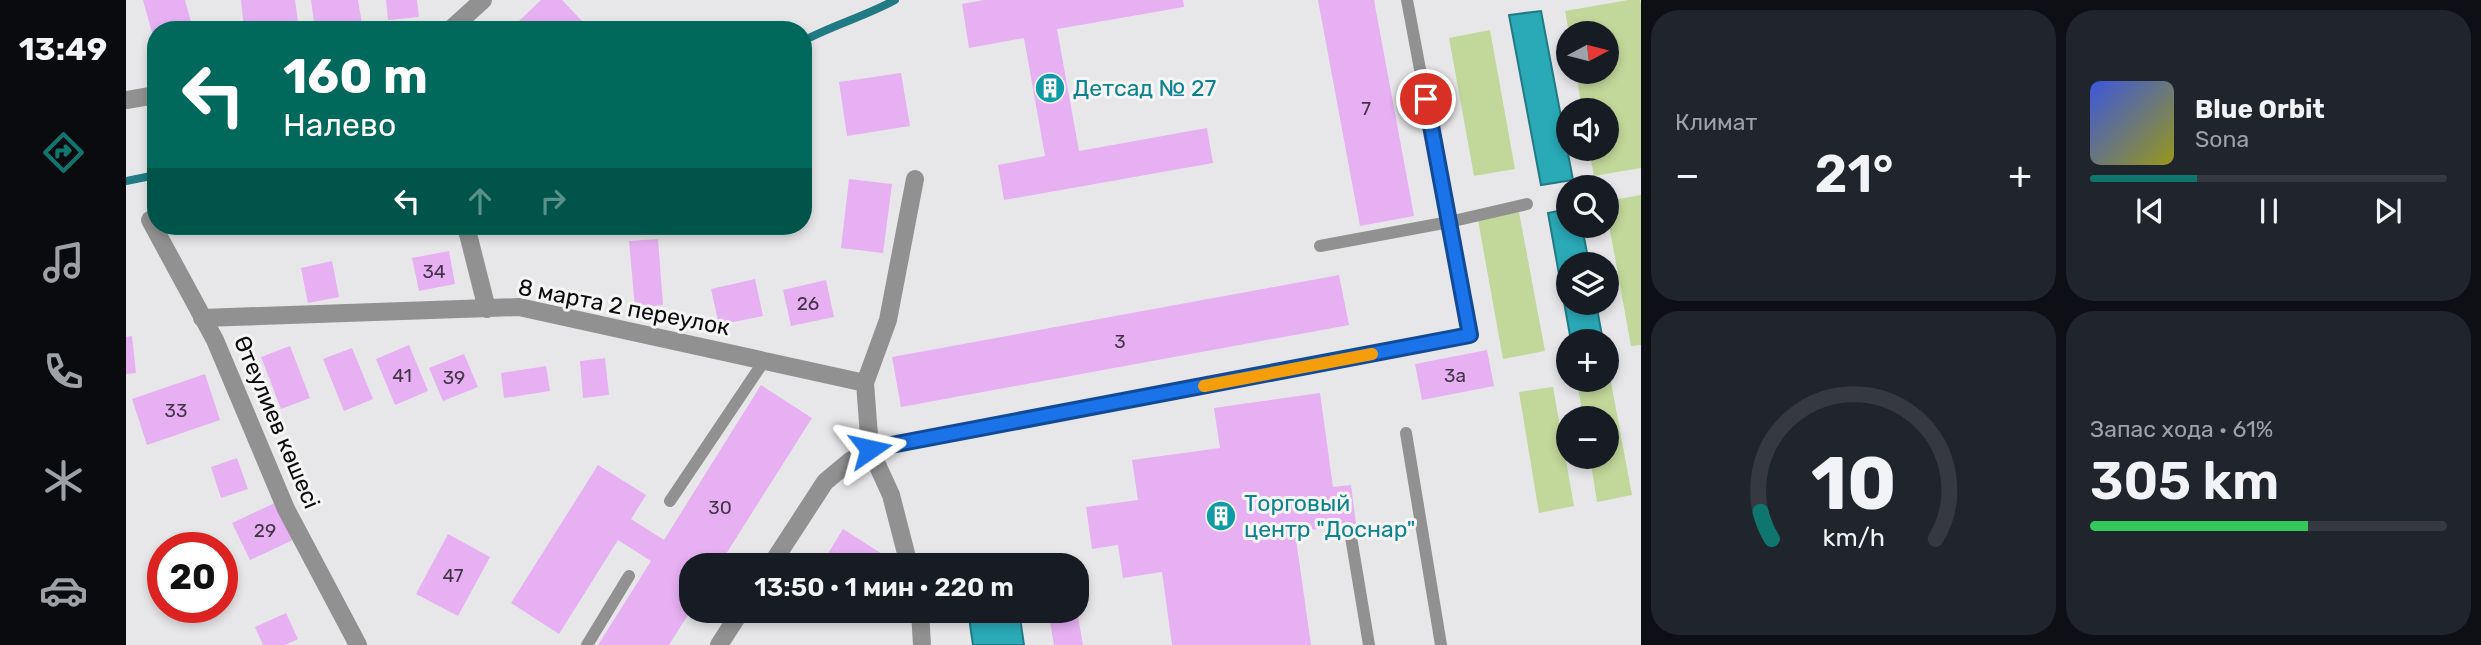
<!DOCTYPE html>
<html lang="ru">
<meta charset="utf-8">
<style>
:root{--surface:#171b24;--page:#20242c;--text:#f1f3f6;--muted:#9ea1a6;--line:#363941;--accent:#0f766e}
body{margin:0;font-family:Rubik,sans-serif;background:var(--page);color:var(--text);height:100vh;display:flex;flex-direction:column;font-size:26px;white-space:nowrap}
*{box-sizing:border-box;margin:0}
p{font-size:23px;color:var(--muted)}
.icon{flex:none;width:38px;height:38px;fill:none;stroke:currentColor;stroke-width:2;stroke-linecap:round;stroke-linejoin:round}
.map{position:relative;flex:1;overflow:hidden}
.sheet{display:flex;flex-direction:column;gap:10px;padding:10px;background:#0d0f14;width:840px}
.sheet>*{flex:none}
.hud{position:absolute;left:21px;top:21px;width:665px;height:214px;border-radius:28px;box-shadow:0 4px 10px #0003;background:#00695c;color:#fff;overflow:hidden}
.needle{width:46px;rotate:83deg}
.buttons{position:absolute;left:1430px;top:21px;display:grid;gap:14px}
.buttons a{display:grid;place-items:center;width:63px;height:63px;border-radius:50%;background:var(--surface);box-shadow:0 4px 10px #0003;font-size:35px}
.speed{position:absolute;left:21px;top:532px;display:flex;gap:14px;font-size:35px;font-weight:700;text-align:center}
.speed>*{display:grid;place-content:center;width:91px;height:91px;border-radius:50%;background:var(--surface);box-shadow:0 4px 10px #0003;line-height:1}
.speed .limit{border:10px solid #d22;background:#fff;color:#111}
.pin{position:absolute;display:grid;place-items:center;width:60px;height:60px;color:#fff;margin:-30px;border:4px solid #fff;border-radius:50%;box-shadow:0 2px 7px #0007}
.me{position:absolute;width:77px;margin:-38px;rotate:79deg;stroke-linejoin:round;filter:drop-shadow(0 0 5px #0008)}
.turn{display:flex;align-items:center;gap:24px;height:147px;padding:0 21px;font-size:32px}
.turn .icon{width:91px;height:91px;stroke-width:2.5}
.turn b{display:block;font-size:49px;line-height:60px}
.lanes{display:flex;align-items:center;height:66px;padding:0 21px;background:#0003;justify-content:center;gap:35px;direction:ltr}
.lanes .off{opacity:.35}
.big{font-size:52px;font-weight:600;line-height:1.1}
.sheet .widget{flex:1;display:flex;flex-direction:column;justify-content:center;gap:10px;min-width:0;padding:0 24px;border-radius:28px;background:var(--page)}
.sheet .dial{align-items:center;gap:0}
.dial svg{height:182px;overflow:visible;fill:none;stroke:var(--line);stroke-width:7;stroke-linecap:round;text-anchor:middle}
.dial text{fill:var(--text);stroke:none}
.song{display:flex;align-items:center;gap:21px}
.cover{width:84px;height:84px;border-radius:10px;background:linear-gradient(135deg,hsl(230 70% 55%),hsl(60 70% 35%))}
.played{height:7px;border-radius:4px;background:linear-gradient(90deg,var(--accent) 30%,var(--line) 30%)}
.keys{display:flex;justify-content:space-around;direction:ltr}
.heat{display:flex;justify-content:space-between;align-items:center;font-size:38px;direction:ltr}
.charge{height:10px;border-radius:5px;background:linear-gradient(90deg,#34c759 61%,var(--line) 0)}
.sheet .tiles{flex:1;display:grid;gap:10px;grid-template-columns:repeat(2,1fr)}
.trip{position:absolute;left:553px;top:553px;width:410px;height:70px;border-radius:28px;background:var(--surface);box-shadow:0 4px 10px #0003;font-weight:600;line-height:70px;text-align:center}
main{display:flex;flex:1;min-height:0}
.dock{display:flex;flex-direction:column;width:126px;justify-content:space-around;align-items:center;background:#090b0e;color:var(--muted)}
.dock .icon{width:49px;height:49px}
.dock .current{color:var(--accent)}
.dock b{font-size:32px;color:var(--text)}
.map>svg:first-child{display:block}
</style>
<main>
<nav class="dock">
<b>13:49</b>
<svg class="icon current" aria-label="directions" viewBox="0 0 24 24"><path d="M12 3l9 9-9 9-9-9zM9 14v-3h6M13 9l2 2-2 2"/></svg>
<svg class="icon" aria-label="music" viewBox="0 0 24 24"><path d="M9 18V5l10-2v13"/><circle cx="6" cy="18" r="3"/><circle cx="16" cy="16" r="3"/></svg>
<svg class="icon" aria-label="phone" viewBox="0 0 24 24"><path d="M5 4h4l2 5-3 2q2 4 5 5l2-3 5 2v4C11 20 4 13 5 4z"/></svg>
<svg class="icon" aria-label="climate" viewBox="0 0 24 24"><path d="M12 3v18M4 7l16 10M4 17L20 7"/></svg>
<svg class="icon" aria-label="car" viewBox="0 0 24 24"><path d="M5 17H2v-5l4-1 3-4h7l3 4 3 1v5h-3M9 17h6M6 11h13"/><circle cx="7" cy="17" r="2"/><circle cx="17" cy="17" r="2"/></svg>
</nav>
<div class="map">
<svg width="1515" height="645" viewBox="0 0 1515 645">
<rect width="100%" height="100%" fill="#e7e7e9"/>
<path fill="#c2d89a" d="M1502,0H1514L1515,5V168L1468,176L1463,149H1480V110H1456L1450,72H1480V33H1443L1439,11Z
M1364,30L1389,169L1348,176L1323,38Z
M1515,195V345L1505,346L1481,214V201Z
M1393,212L1419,351L1377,359L1352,220Z
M1481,377H1484L1506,495L1471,502L1464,457H1480V418H1457L1451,381L1480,380Z
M1427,387L1448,506L1413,513L1393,392Z"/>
<path fill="#2aa9b7" stroke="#217a84" stroke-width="2" d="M1415,11L1447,180L1415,185L1383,15Z
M1442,209V226H1456L1463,264H1442V303H1470L1477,341H1445L1422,213Z
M884,555L885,565H836V563Z
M842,611H893L898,645H847Z"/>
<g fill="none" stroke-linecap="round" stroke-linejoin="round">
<path stroke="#217a84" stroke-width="8" d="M677,41C707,25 740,16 769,0
M0,181L30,175"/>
</g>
<path fill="#e6b0f2" d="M17,0H59L66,25L50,30H30V36H27Z
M115,0H169L173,30H118Z
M185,0H232L237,30H189Z
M260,0H291L293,17L262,20Z
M415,0H436L459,24L453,30H401L393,21Z
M858,0H1057L1058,7L931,29L953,151L1081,128L1087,163L878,200L872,165L919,156L898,38L843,48L836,4Z
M1192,0H1248L1288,216L1234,226Z
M775,73L784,126L721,136L713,82Z
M723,179L766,184L757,253L715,248Z
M532,239L537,305L509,308L503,241Z
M323,251L329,284L293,291L286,258Z
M206,261L213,297L182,303L175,268Z
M1213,275L1223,325L775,407L766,357Z
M629,279L637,316L593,325L585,289Z
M700,280L708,317L665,326L657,290Z
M6,336L10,373L0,374V337Z
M283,345L302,391L269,405L250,359Z
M164,346L184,398L155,409L135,357Z
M226,348L247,399L218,411L197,359Z
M1361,350L1368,386L1296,400L1289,364Z
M338,354L352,387L317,401L303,368Z
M479,358L483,395L457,398L454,361Z
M420,366L424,391L378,398L375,373Z
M79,374L94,420L21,445L6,399Z
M635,385L686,418L593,565H565V610L543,645H472L525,561L492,540L433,634L385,603L472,465L520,495L505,519L538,540Z
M1194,393L1207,487L1225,485L1230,524L1169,532L1185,645H1046L1036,572L997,578L992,545L966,549L960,507L1012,500L1006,460L1094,448L1088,408Z
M111,458L122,489L95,498L85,467Z
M153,501L171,538L124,560L106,523Z
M717,529L761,557L756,565H695Z
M322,534L364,557L332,616L290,594Z
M922,611H951L957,645H928Z
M160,613L172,639L159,645H137L129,627Z"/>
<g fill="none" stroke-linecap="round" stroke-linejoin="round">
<path stroke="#929191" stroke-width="12" d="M1194,246L1323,222L1401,204
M1280,433L1315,645
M744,449L1344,336L1281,0
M544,501L638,361
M1225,537L1243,645
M461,645L503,576"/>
<path stroke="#929191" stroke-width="18" d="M324,30L357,0
M0,100L30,95
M24,220L89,340L160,509L232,645
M340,226L361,309
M76,318L393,307L739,383
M744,449L765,495L783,565
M645,565L699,482L724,461L744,449L739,383L762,320L789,179
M794,611L796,645
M593,645L615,611"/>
</g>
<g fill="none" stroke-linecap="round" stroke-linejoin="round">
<g stroke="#114b97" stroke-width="18">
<path id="route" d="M744,449L1344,335L1300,99"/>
</g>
<use href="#route" stroke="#1a73e8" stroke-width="12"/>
<path stroke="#f59e0b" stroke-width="12" d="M1078,386L1246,354"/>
</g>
<defs>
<g id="building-disc" transform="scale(1.575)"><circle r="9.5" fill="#0f9aa8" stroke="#f5f5f6"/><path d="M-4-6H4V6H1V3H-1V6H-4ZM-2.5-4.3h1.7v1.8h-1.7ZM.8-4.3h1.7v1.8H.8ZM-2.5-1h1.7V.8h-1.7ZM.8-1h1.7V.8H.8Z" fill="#fff"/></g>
</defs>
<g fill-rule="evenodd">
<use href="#building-disc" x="924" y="88"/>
<use href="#building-disc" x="1095" y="516"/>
</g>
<g text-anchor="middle" stroke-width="6" stroke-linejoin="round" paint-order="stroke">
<g font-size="19" fill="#423446">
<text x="1240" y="115">7</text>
<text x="308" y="278">34</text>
<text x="682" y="310">26</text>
<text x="994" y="348">3</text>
<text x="276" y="382">41</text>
<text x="1329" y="382">3а</text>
<text x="328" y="384">39</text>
<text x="50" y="417">33</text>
<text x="594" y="514">30</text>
<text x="139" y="537">29</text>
<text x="327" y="582">47</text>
</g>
<g font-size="23" fill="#0d838f" stroke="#f5f5f6" text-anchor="start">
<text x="947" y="96">Детсад № 27</text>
<text x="1118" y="511">Торговый<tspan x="1118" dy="26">центр "Доснар"</tspan></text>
</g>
<g font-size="23" fill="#0b0b0c" stroke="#f5f5f6">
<text transform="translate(498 307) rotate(11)" y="8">8 марта 2 переулок</text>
<text transform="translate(151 422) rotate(67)" y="8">Өтеулиев көшесі</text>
</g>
</g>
</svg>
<div class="buttons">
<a><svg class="needle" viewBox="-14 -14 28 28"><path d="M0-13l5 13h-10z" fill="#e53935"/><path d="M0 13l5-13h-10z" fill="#9ea1a6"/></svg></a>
<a><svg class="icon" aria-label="sound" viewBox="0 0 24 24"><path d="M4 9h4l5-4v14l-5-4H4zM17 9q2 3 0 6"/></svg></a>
<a><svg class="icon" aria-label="search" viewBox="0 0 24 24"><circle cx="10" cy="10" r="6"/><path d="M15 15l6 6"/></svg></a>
<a><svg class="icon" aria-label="layers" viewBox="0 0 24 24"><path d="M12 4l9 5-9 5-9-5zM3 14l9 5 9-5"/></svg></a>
<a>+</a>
<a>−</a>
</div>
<div class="speed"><div class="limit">20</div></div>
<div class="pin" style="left:1300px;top:99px;background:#d93025"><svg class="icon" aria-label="arrive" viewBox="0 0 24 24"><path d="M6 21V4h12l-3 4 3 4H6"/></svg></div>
<svg class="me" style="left:744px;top:449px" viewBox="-20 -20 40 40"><path d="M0-17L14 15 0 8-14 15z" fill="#1a73e8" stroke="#fff" stroke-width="4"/></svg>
<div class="trip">13:50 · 1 мин · 220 m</div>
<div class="hud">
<div class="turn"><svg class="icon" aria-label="left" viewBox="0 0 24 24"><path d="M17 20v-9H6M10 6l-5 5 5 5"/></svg><div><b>160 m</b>Налево</div></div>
<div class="lanes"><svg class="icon" aria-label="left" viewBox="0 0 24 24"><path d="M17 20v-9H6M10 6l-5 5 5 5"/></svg><svg class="icon off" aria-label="ahead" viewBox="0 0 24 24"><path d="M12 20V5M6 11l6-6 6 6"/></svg><svg class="icon off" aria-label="right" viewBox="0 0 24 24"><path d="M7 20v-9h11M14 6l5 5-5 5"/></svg></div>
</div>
</div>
<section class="sheet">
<div class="tiles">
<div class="widget"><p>Климат</p>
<div class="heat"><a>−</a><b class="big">21°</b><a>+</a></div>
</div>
<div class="widget">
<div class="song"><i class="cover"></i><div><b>Blue Orbit</b><p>Sona</p></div></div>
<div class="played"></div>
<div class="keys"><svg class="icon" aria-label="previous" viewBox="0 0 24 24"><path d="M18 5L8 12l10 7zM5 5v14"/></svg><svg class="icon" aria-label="pause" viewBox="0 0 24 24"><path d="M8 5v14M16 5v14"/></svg><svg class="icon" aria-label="next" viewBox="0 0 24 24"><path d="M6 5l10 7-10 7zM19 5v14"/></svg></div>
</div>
<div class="widget dial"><svg viewBox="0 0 100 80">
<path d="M14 69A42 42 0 1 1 86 69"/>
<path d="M14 69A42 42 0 0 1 9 57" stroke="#0f766e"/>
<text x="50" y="56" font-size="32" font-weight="700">10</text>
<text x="50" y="72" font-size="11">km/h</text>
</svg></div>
<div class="widget"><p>Запас хода · 61%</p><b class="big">305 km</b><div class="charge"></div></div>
</div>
</section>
</main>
